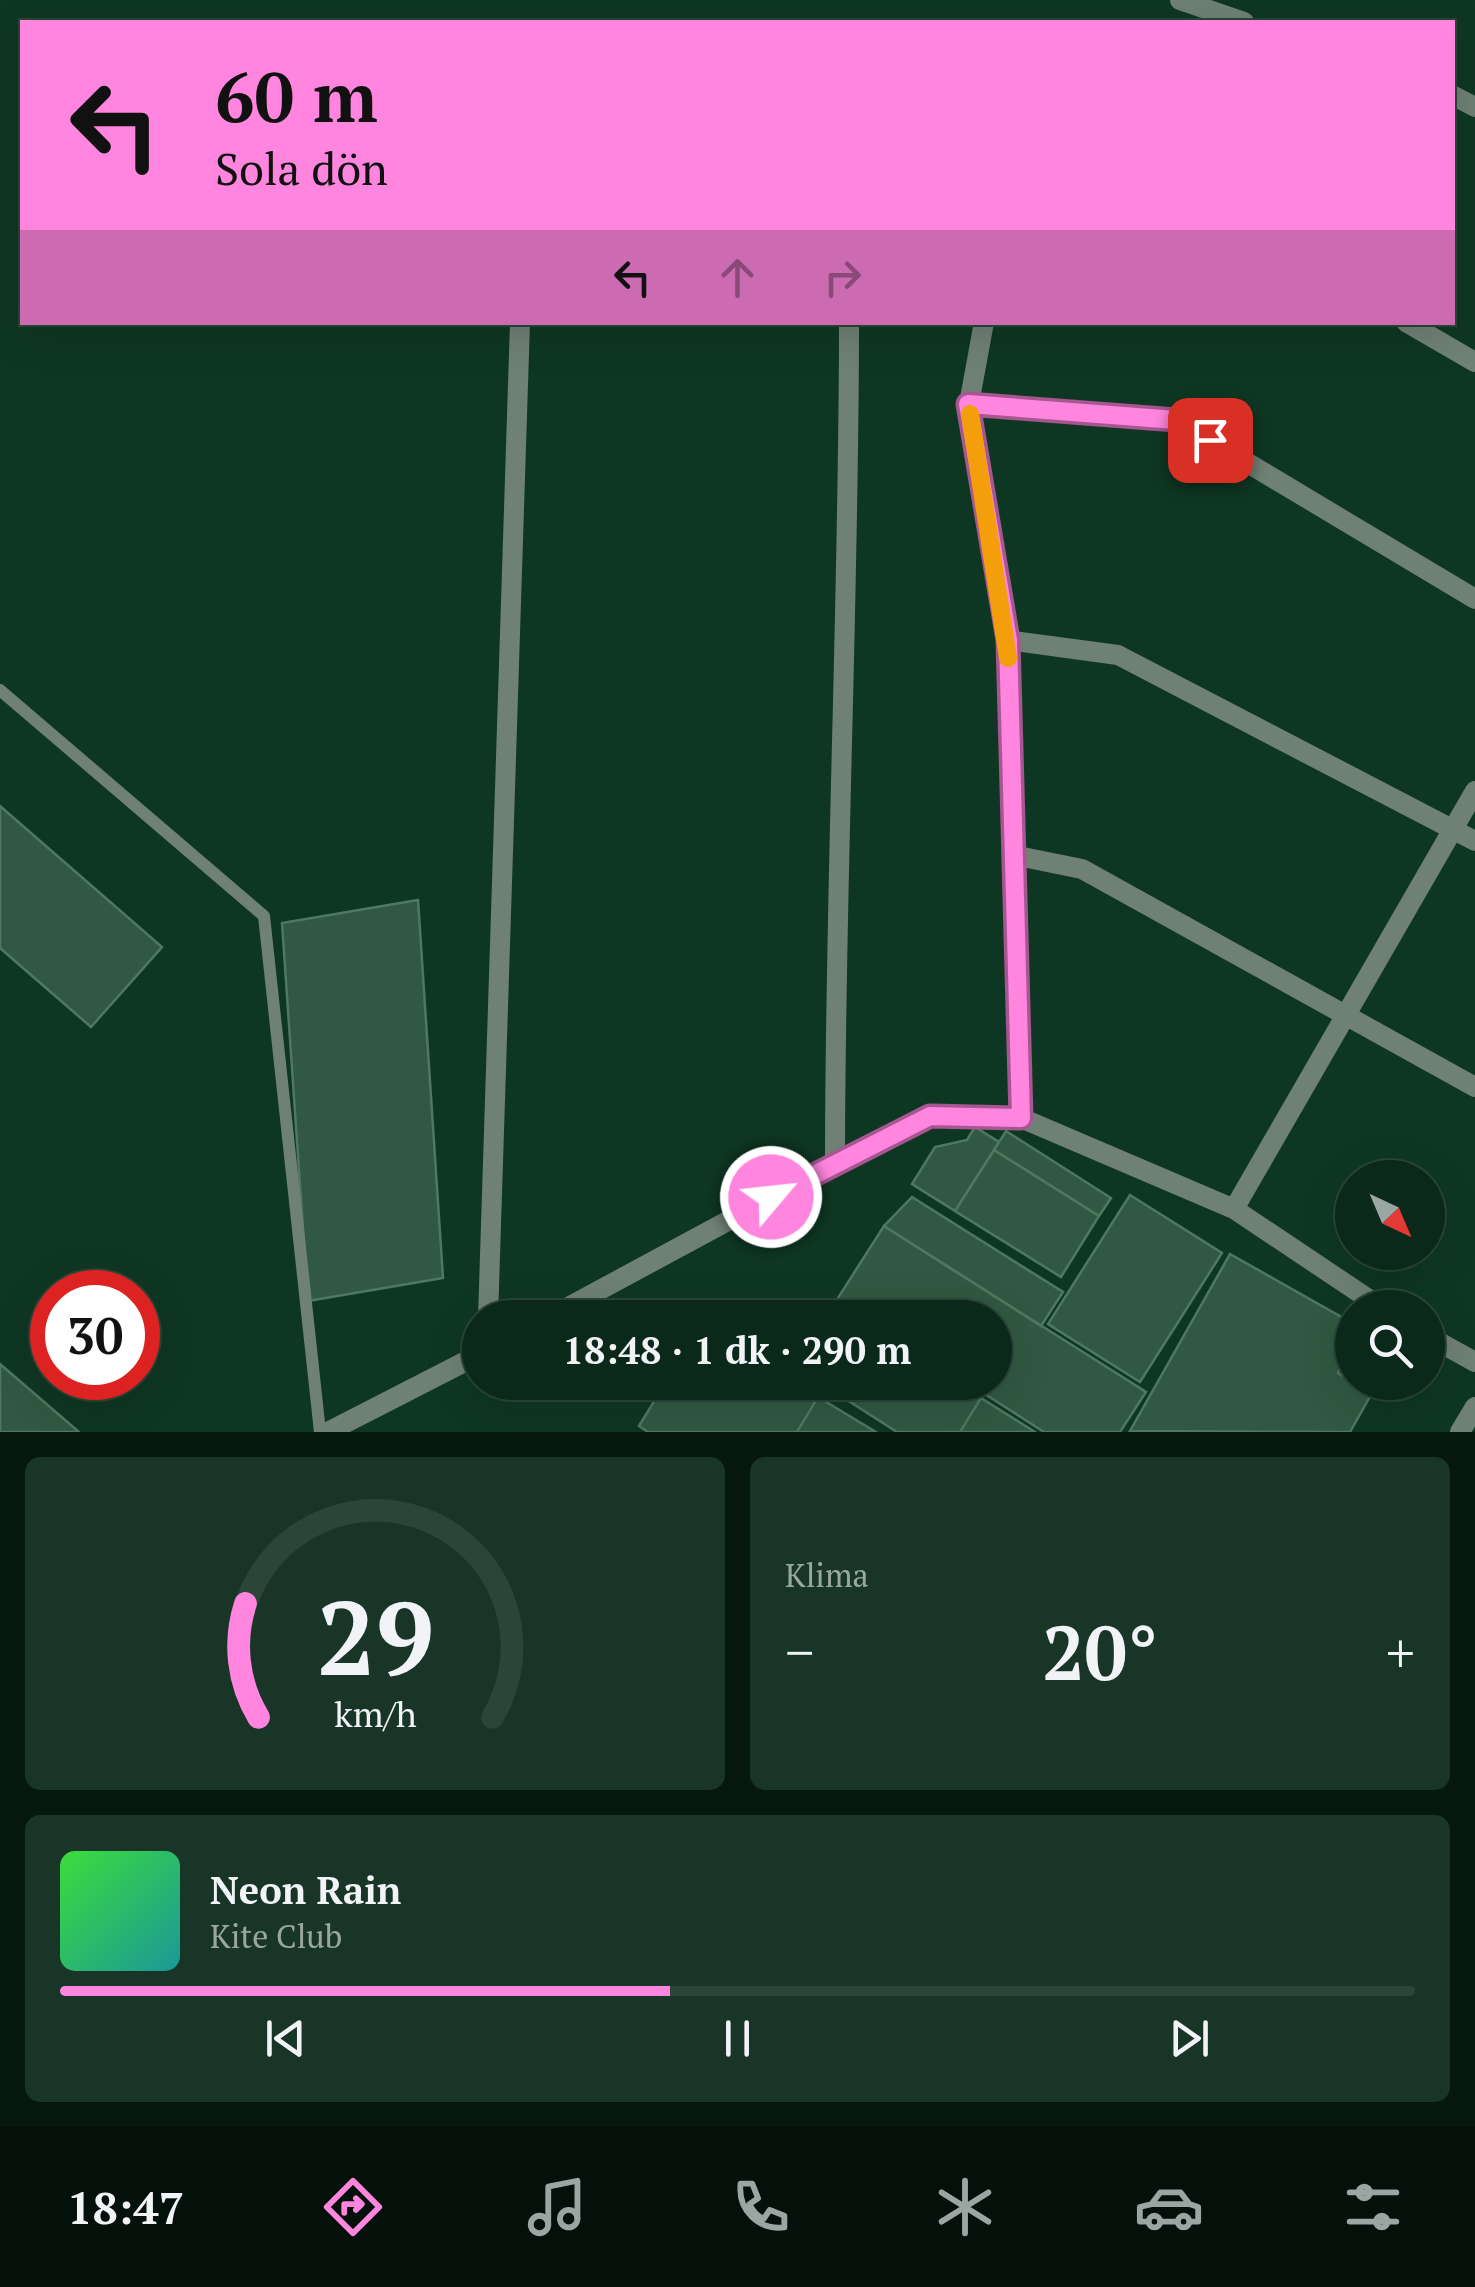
<!DOCTYPE html>
<html lang="tr">
<meta charset="utf-8">
<style>
:root{--surface:#0a291a;--page:#183527;--text:#f1f3f6;--muted:#99a6a2;--line:#2a4539;--accent:#ff85df}
body{margin:0;font-family:"PT Serif",serif;background:var(--page);color:var(--text);height:100vh;display:flex;flex-direction:column;font-size:38px;white-space:nowrap}
*{box-sizing:border-box;margin:0}
p{font-size:32px;color:var(--muted)}
.icon{flex:none;width:55px;height:55px;fill:none;stroke:currentColor;stroke-width:2;stroke-linecap:round;stroke-linejoin:round}
.map{position:relative;height:1432px;overflow:hidden}
.details{display:flex;flex-direction:column;gap:25px;padding:25px;background:#06170e;flex:1}
.details>*{flex:none}
.banner{position:absolute;left:20px;top:20px;width:1435px;height:305px;border-radius:0px;box-shadow:0 10px 40px #0002,0 0 0 2px var(--line);background:#ff85df;color:#111;overflow:hidden}
.needle{width:65px;rotate:136deg}
.tools{position:absolute;left:1335px;top:1160px;display:grid;gap:20px}
.tools a{display:grid;place-items:center;width:110px;height:110px;border-radius:50%;background:var(--surface);box-shadow:0 10px 40px #0002,0 0 0 2px var(--line);font-size:50px}
.speed{position:absolute;left:30px;top:1270px;display:flex;gap:20px;font-size:50px;font-weight:700;text-align:center}
.speed>*{display:grid;place-content:center;width:130px;height:130px;border-radius:50%;background:var(--surface);box-shadow:0 10px 40px #0002,0 0 0 2px var(--line);line-height:1}
.speed .limit{border:15px solid #d22;background:#fff;color:#111}
.pin{position:absolute;display:grid;place-items:center;width:85px;height:85px;color:#fff;margin:-42px;border-radius:20px;box-shadow:0 5px 15px #0006}
.me{position:absolute;width:110px;margin:-55px;rotate:62deg;stroke-linejoin:round;filter:drop-shadow(0 0 8px #0008)}
.turn{display:flex;align-items:center;gap:35px;height:210px;padding:0 30px;font-size:45px}
.turn .icon{width:130px;height:130px;stroke-width:2.5}
.turn b{display:block;font-size:70px;line-height:85px}
.lanes{display:flex;align-items:center;height:95px;padding:0 30px;background:#0003;justify-content:center;gap:50px;direction:ltr}
.lanes .off{opacity:.35}
.big{font-size:75px;font-weight:700;line-height:1.1}
.details .tile{flex:1;display:flex;flex-direction:column;justify-content:center;gap:15px;min-width:0;padding:0 35px;border-radius:15px;background:var(--page)}
.details .dial{align-items:center;gap:0}
.dial svg{height:260px;overflow:visible;fill:none;stroke:var(--line);stroke-width:7;stroke-linecap:round;text-anchor:middle}
.dial text{fill:var(--text);stroke:none}
.song{display:flex;align-items:center;gap:30px}
.cover{width:120px;height:120px;border-radius:15px;background:linear-gradient(135deg,hsl(120 70% 55%),hsl(180 70% 35%))}
.played{height:10px;border-radius:5px;background:linear-gradient(90deg,var(--accent) 45%,var(--line) 45%)}
.keys{display:flex;justify-content:space-around;direction:ltr}
.heat{display:flex;justify-content:space-between;align-items:center;font-size:55px;direction:ltr}
.details .tiles{flex:1;display:grid;gap:25px;grid-template-columns:1fr 1fr}
.tile:last-child{grid-column:span 2}
.trip{position:absolute;left:462px;top:1300px;width:550px;height:100px;border-radius:50px;background:var(--surface);box-shadow:0 10px 40px #0002,0 0 0 2px var(--line);font-weight:700;line-height:100px;text-align:center}
.tab-bar{display:flex;height:160px;justify-content:space-around;align-items:center;background:#04100a;color:var(--muted)}
.tab-bar .icon{width:70px;height:70px}
.tab-bar .selected{color:var(--accent)}
.tab-bar b{font-size:45px;color:var(--text)}
.map>svg:first-child{display:block}
</style>
<div class="map">
<svg width="1475" height="1432" viewBox="0 0 1475 1432">
<rect width="100%" height="100%" fill="#0e3723"/>
<path fill="#315842" stroke="#4f7860" stroke-width="2.5" d="M0,806L162,947L91,1027L0,948Z
M418,900L443,1278L308,1301L282,923Z
M975,1127L999,1142L955,1211L912,1184L935,1147L967,1140Z
M1006,1131L1111,1198L1099,1216L994,1150Z
M994,1150L1099,1216L1061,1277L955,1211Z
M1130,1195L1222,1253L1140,1382L1048,1324Z
M912,1197L1063,1292L1041,1326L884,1226Z
M884,1226L1146,1392L1120,1432H1044L966,1382H995V1318H863L836,1301Z
M1230,1254L1352,1323V1347L1338,1373L1372,1393L1350,1432L1130,1431Z
M0,1364L79,1432H0Z
M666,1382H794L818,1397L797,1432H648L639,1426Z
M819,1382H956L981,1398L960,1432H897Z
M818,1397L876,1432H797Z
M981,1398L1035,1432H960Z"/>
<g fill="none" stroke-linecap="round" stroke-linejoin="round">
<path stroke="#6f8075" stroke-width="12" d="M0,690L264,916L320,1432"/>
<path stroke="#6f8075" stroke-width="20" d="M1180,0L1244,22
M1452,95L1475,107
M984,322L969,404L1007,640L1021,1118
M1406,322L1475,362
M969,404L1176,420L1475,599
M1007,640L1118,655L1475,841
M1013,855L1082,869L1475,1087
M835,1163C835,882 849,603 849,322
M1234,1209L1475,791
M488,1318L520,322
M548,1318L835,1163L930,1117L1021,1118L1234,1209L1382,1308
M1428,1336L1475,1362
M328,1432L480,1354
M1460,1432L1475,1407"/>
</g>
<g fill="none" stroke-linecap="round" stroke-linejoin="round">
<g stroke="#a65691" stroke-width="25">
<path id="route" d="M771,1197L930,1116L1021,1118L1008,640L968,404L1176,420L1210,440"/>
</g>
<use href="#route" stroke="#ff85df" stroke-width="18"/>
<path stroke="#f59e0b" stroke-width="18" d="M970,414L1008,658"/>
</g>
</svg>
<div class="tools">
<a><svg class="needle" viewBox="-14 -14 28 28"><path d="M0-13l5 13h-10z" fill="#e53935"/><path d="M0 13l5-13h-10z" fill="#99a6a2"/></svg></a>
<a><svg class="icon" aria-label="search" viewBox="0 0 24 24"><circle cx="10" cy="10" r="6"/><path d="M15 15l6 6"/></svg></a>
</div>
<div class="speed"><div class="limit">30</div></div>
<div class="pin" style="left:1210px;top:440px;background:#d93025"><svg class="icon" aria-label="arrive" viewBox="0 0 24 24"><path d="M6 21V4h12l-3 4 3 4H6"/></svg></div>
<svg class="me" style="left:771px;top:1197px" viewBox="-20 -20 40 40"><circle r="17" fill="#ff85df" stroke="#fff" stroke-width="3"/><path d="M0-11L8 9 0 5-8 9z" fill="#fff"/></svg>
<div class="trip">18:48 · 1 dk · 290 m</div>
<div class="banner">
<div class="turn"><svg class="icon" aria-label="left" viewBox="0 0 24 24"><path d="M17 20v-9H6M10 6l-5 5 5 5"/></svg><div><b>60 m</b>Sola dön</div></div>
<div class="lanes"><svg class="icon" aria-label="left" viewBox="0 0 24 24"><path d="M17 20v-9H6M10 6l-5 5 5 5"/></svg><svg class="icon off" aria-label="ahead" viewBox="0 0 24 24"><path d="M12 20V5M6 11l6-6 6 6"/></svg><svg class="icon off" aria-label="right" viewBox="0 0 24 24"><path d="M7 20v-9h11M14 6l5 5-5 5"/></svg></div>
</div>
</div>
<section class="details">
<div class="tiles">
<div class="tile dial"><svg viewBox="0 0 100 80">
<path d="M14 69A42 42 0 1 1 86 69"/>
<path d="M14 69A42 42 0 0 1 10 34" stroke="#ff85df"/>
<text x="50" y="56" font-size="32" font-weight="700">29</text>
<text x="50" y="72" font-size="11">km/h</text>
</svg></div>
<div class="tile"><p>Klima</p>
<div class="heat"><a>−</a><b class="big">20°</b><a>+</a></div>
</div>
<div class="tile">
<div class="song"><i class="cover"></i><div><b>Neon Rain</b><p>Kite Club</p></div></div>
<div class="played"></div>
<div class="keys"><svg class="icon" aria-label="previous" viewBox="0 0 24 24"><path d="M18 5L8 12l10 7zM5 5v14"/></svg><svg class="icon" aria-label="pause" viewBox="0 0 24 24"><path d="M8 5v14M16 5v14"/></svg><svg class="icon" aria-label="next" viewBox="0 0 24 24"><path d="M6 5l10 7-10 7zM19 5v14"/></svg></div>
</div>
</div>
</section>
<nav class="tab-bar">
<b>18:47</b>
<svg class="icon selected" aria-label="directions" viewBox="0 0 24 24"><path d="M12 3l9 9-9 9-9-9zM9 14v-3h6M13 9l2 2-2 2"/></svg>
<svg class="icon" aria-label="music" viewBox="0 0 24 24"><path d="M9 18V5l10-2v13"/><circle cx="6" cy="18" r="3"/><circle cx="16" cy="16" r="3"/></svg>
<svg class="icon" aria-label="phone" viewBox="0 0 24 24"><path d="M5 4h4l2 5-3 2q2 4 5 5l2-3 5 2v4C11 20 4 13 5 4z"/></svg>
<svg class="icon" aria-label="climate" viewBox="0 0 24 24"><path d="M12 3v18M4 7l16 10M4 17L20 7"/></svg>
<svg class="icon" aria-label="car" viewBox="0 0 24 24"><path d="M5 17H2v-5l4-1 3-4h7l3 4 3 1v5h-3M9 17h6M6 11h13"/><circle cx="7" cy="17" r="2"/><circle cx="17" cy="17" r="2"/></svg>
<svg class="icon" aria-label="filters" viewBox="0 0 24 24"><path d="M4 7h16M4 17h16"/><circle cx="9" cy="7" r="2"/><circle cx="15" cy="17" r="2"/></svg>
</nav>
